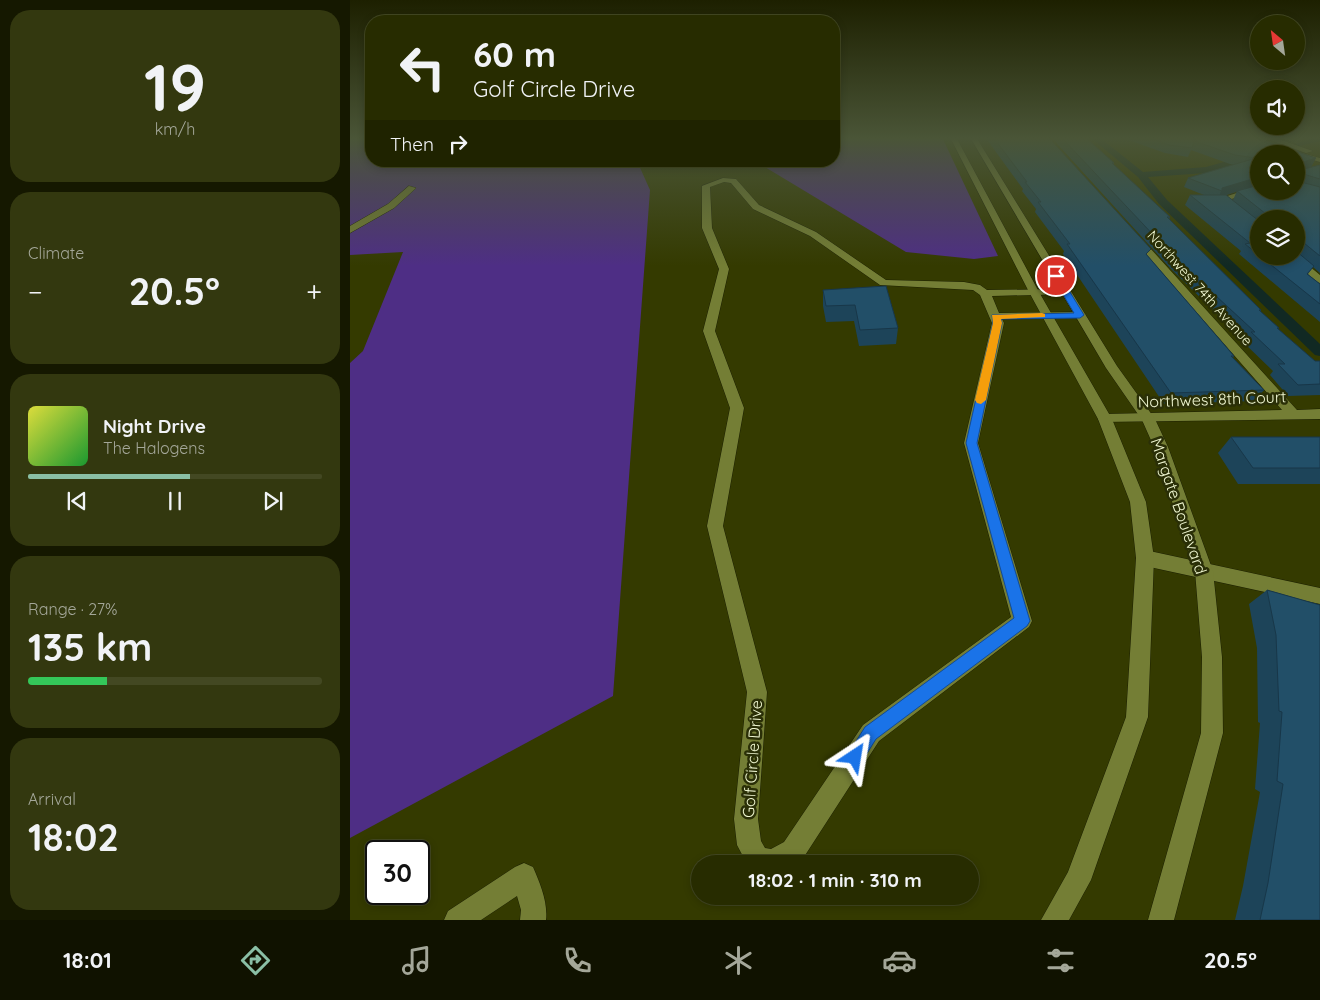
<!DOCTYPE html>
<meta charset="utf-8">
<style>
:root{--surface:#272c00;--page:#33380f;--text:#f1f3f6;--muted:#a4a799;--line:#434822;--accent:#8abfa5}
body{margin:0;font-family:Quicksand,sans-serif;background:var(--page);color:var(--text);height:100vh;display:flex;flex-direction:column;font-size:19px;white-space:nowrap}
*{box-sizing:border-box;margin:0}
p{font-size:16px;color:var(--muted)}
.icon{flex:none;width:28px;height:28px;fill:none;stroke:currentColor;stroke-width:2;stroke-linecap:round;stroke-linejoin:round}
.map{position:relative;flex:1;overflow:hidden}
.side{display:flex;flex-direction:column;gap:10px;padding:10px;background:#151800;width:350px}
.side>*{flex:none}
.banner{position:absolute;left:15px;top:15px;width:475px;height:152px;border-radius:20px;box-shadow:0 2px 8px #0003,0 0 0 1px var(--line);background:#272c00;color:var(--text);overflow:hidden}
.needle{width:32px;rotate:331deg}
.buttons{position:absolute;left:900px;top:15px;display:grid;gap:10px}
.buttons a{display:grid;place-items:center;width:55px;height:55px;border-radius:50%;background:var(--surface);box-shadow:0 2px 8px #0003,0 0 0 1px var(--line);font-size:25px}
.speed{position:absolute;left:15px;top:840px;display:flex;gap:10px;font-size:25px;font-weight:700;text-align:center}
.speed>*{display:grid;place-content:center;width:65px;height:65px;border-radius:50%;background:var(--surface);box-shadow:0 2px 8px #0003,0 0 0 1px var(--line);line-height:1}
.speed .limit{border:2px solid #111;border-radius:8px;background:#fff;color:#111}
.pin{position:absolute;display:grid;place-items:center;width:42px;height:42px;color:#fff;margin:-21px;border:2px solid #fff;border-radius:50%;box-shadow:0 1px 5px #0007}
.me{position:absolute;width:55px;margin:-28px;rotate:33deg;stroke-linejoin:round;filter:drop-shadow(0 0 4px #0008)}
.turn{display:flex;align-items:center;gap:18px;height:105px;padding:0 25px;font-size:22px}
.turn .icon{width:65px;height:65px;stroke-width:2.5}
.turn b{display:block;font-size:35px;line-height:42px}
.then{display:flex;align-items:center;height:48px;padding:0 25px;background:#0003;gap:10px;font-size:19px}
.big{font-size:38px;font-weight:800;line-height:1.1}
.side .widget{flex:1;display:flex;flex-direction:column;justify-content:center;gap:8px;min-width:0;padding:0 18px;border-radius:20px;background:var(--page)}
.side .dial{align-items:center;gap:0}
.dial b{font-size:65px;line-height:1}
.song{display:flex;align-items:center;gap:15px}
.cover{width:60px;height:60px;border-radius:8px;background:linear-gradient(135deg,hsl(60 70% 55%),hsl(130 70% 35%))}
.played{height:5px;border-radius:2px;background:linear-gradient(90deg,var(--accent) 55%,var(--line) 55%)}
.keys{display:flex;justify-content:space-around;direction:ltr}
.heat{display:flex;justify-content:space-between;align-items:center;font-size:28px;direction:ltr}
.charge{height:8px;border-radius:4px;background:linear-gradient(90deg,#34c759 27%,var(--line) 0)}
.trip{position:absolute;left:341px;top:855px;width:288px;height:50px;border-radius:25px;background:var(--surface);box-shadow:0 2px 8px #0003,0 0 0 1px var(--line);font-weight:800;line-height:50px;text-align:center}
.menu{display:flex;height:80px;justify-content:space-around;align-items:center;background:#101200;color:var(--muted)}
.menu .icon{width:35px;height:35px}
.menu .selected{color:var(--accent)}
.menu b{font-size:22px;color:var(--text)}
main{display:flex;flex:1;min-height:0}
.map>svg:first-child{display:block}
</style>
<main>
<section class="side">
<div class="widget dial"><b>19</b><p>km/h</p></div>
<div class="widget"><p>Climate</p>
<div class="heat"><a>−</a><b class="big">20.5°</b><a>+</a></div>
</div>
<div class="widget">
<div class="song"><i class="cover"></i><div><b>Night Drive</b><p>The Halogens</p></div></div>
<div class="played"></div>
<div class="keys"><svg class="icon" aria-label="previous" viewBox="0 0 24 24"><path d="M18 5L8 12l10 7zM5 5v14"/></svg><svg class="icon" aria-label="pause" viewBox="0 0 24 24"><path d="M8 5v14M16 5v14"/></svg><svg class="icon" aria-label="next" viewBox="0 0 24 24"><path d="M6 5l10 7-10 7zM19 5v14"/></svg></div>
</div>
<div class="widget"><p>Range · 27%</p><b class="big">135 km</b><div class="charge"></div></div>
<div class="widget"><p>Arrival</p><b class="big">18:02</b></div>
</section>
<div class="map">
<svg width="970" height="920" viewBox="0 0 970 920">
<rect width="100%" height="100%" fill="#343a00"/>
<path fill="#4e2e85" d="M0,137H21V161H287L300,190L263,696L0,838V363L13,351L53,252L0,255Z
M484,137H592L648,256L624,259L556,252L405,161H484Z"/>
<g fill="none" stroke-linecap="round" stroke-linejoin="round">
<path fill="#112923" fill-rule="evenodd" d="M740,137H749L793,172L856,167L906,153H912L909,154V158L856,173L798,177L817,200L970,344V356L965,355L809,204L788,177Z
M964,137H970V141L949,146L945,144Z"/>
<g stroke="#1c2000" stroke-width="1">
<path id="street" d="M373,178L386,179L409,205L466,232L536,280L614,282L630,285L637,290L716,289L720,290L721,292L720,294L642,296L649,313L730,312L736,315L730,318L652,319L654,323L628,443L682,621L679,627L529,741L452,860L445,864H397L387,845L384,819L397,692L357,526L380,408L353,331L369,269L352,228V186ZM374,182L381,183L403,209L460,236L530,285L623,290L630,295L642,323L614,443L661,617L513,725L434,842L421,849L415,848L411,841L408,819L417,692L373,526L394,408L365,331L379,269L362,228L360,187Z
M59,186L66,188L44,208L0,233V226L38,204Z
M909,186V191L878,200L909,225V233L868,199Z
M787,236L790,237L947,410L970,409V419L750,422L748,419L750,416L755,414L932,410L784,241L782,239Z
M946,255L970,275V283L966,282L936,256Z
M795,550L970,588V604L795,566L789,563L786,558L789,553Z
M174,863L183,867C190,883 198,902 196,920H170L171,910L167,896L131,920H94L98,911L165,867Z"/>
</g>
<g stroke="#1c2000" stroke-width="1">
<path id="secondary" d="M600,137H606L689,292L762,419L796,502L804,558L798,717L741,880L719,920H691L718,872L776,717L786,558L780,502L748,419L679,292Z
M620,137H626L767,366L805,419L818,447L863,571L872,657L873,733L824,920H798L851,733L852,657L845,571L804,447L792,420L756,368Z
M912,137H922L963,151L956,153Z
M944,151L970,158V162L946,155L943,153Z"/>
</g>
<use href="#street" fill="#747e35" fill-rule="evenodd"/>
<use href="#secondary" fill="#747e35" fill-rule="evenodd"/>
</g>
<path fill="#1d4459" fill-rule="evenodd" d="M635,137H698L798,256L884,356L883,358L914,390L905,401L814,404L713,254L714,251L685,212L686,209L672,191L673,189Z
M701,137H735L764,163L763,165L820,217L819,220L911,310V312L929,328L928,329L965,361H970V395L938,396L920,375L923,371L894,343L895,341L821,269Z
M770,137H857L845,139L866,137H904L966,158L961,167L950,170L970,165V273L963,267L958,274L970,284V322L889,254L891,251L835,205L840,195H854L834,187L838,178L884,165L880,164L841,150L838,157L815,153ZM909,154H946V191H909V185L888,191L909,185ZM887,191L883,200L876,195ZM909,219H946V256H909Z
M536,286L548,328L546,344L509,346L504,321L476,322L473,306V290Z
M881,437H970V484H888L868,453Z
M917,590L970,605V920H885L893,886L910,792L905,789L910,723L908,722L907,648L899,604Z"/>
<path fill="#183749" d="M842,137H857L841,140Z
M966,158L961,167L946,171L950,163Z
M909,177V185L869,197L872,188Z"/>
<path fill="#224f68" stroke="#183749" d="M643,137H698L801,249L796,254L884,356H881L914,390L821,393L717,244H720L688,202H691L675,182H677Z
M711,137H735L764,163H762L820,217H817L911,310H909L929,328H927L965,361H970V384L948,385L928,364H935L901,332H905L826,259Z
M797,137H830L844,139L866,137H904L966,158L950,163V170L970,165V179L950,173L951,182L970,187V256L954,243L946,244V219H916V214L887,191L909,185V191H946V154H909V177L872,188V191L838,178L906,158L885,155L844,141L842,148L819,145Z
M840,195H876L909,221V255L895,244L900,243Z
M946,251L964,266L957,274L970,284V304L910,256H946Z
M536,286L548,328L510,330L505,305L476,306L473,290Z
M881,437H970V468H903Z
M917,590L970,605V920H910L918,883L933,784L927,781L932,712L929,711L926,635Z"/>
<linearGradient id="sky" x2="0" y2="1"><stop stop-color="#1d2000"/><stop offset="0.52" stop-color="#4a5537"/><stop offset="1" stop-color="#4a5537" stop-opacity="0"/></linearGradient>
<rect width="970" height="266" fill="url(#sky)"/>
<path fill="#1a73e8" stroke="#114b97" d="M703,274H709L734,315L730,318L651,319L652,323L627,443L680,621L677,626L526,739L511,763L505,766L499,763L496,757L515,727L664,618L616,443L643,323L642,315L724,313L702,276Z"/>
<path fill="#f59e0b" d="M692,313L695,314V317L651,319L652,323L636,400L631,404L627,403L625,400L643,323L642,315Z"/>
<g text-anchor="middle" stroke-width="5" stroke-linejoin="round" paint-order="stroke">
<g font-size="14" fill="#f0f7d2" stroke="#2a2f07">
<text transform="translate(850 288) rotate(48)" y="5">Northwest 74th Avenue</text>
</g>
<g font-size="16" fill="#f0f7d2" stroke="#2a2f07">
<text transform="translate(862 399) rotate(-2)" y="6">Northwest 8th Court</text>
<text transform="translate(829 506) rotate(71)" y="6">Margate Boulevard</text>
<text transform="translate(402 759) rotate(-86)" y="6">Golf Circle Drive</text>
</g>
</g>
</svg>
<div class="buttons">
<a><svg class="needle" viewBox="-14 -14 28 28"><path d="M0-13l5 13h-10z" fill="#e53935"/><path d="M0 13l5-13h-10z" fill="#a4a799"/></svg></a>
<a><svg class="icon" aria-label="sound" viewBox="0 0 24 24"><path d="M4 9h4l5-4v14l-5-4H4zM17 9q2 3 0 6"/></svg></a>
<a><svg class="icon" aria-label="search" viewBox="0 0 24 24"><circle cx="10" cy="10" r="6"/><path d="M15 15l6 6"/></svg></a>
<a><svg class="icon" aria-label="layers" viewBox="0 0 24 24"><path d="M12 4l9 5-9 5-9-5zM3 14l9 5 9-5"/></svg></a>
</div>
<div class="speed"><div class="limit">30</div></div>
<div class="pin" style="left:706px;top:276px;background:#d93025"><svg class="icon" aria-label="arrive" viewBox="0 0 24 24"><path d="M6 21V4h12l-3 4 3 4H6"/></svg></div>
<svg class="me" style="left:505px;top:757px" viewBox="-20 -20 40 40"><path d="M0-17L14 15 0 8-14 15z" fill="#1a73e8" stroke="#fff" stroke-width="4"/></svg>
<div class="trip">18:02 · 1 min · 310 m</div>
<div class="banner">
<div class="turn"><svg class="icon" aria-label="left" viewBox="0 0 24 24"><path d="M17 20v-9H6M10 6l-5 5 5 5"/></svg><div><b>60 m</b>Golf Circle Drive</div></div>
<div class="then">Then<svg class="icon" aria-label="right" viewBox="0 0 24 24"><path d="M7 20v-9h11M14 6l5 5-5 5"/></svg></div>
</div>
</div>
</main>
<nav class="menu">
<b>18:01</b>
<svg class="icon selected" aria-label="directions" viewBox="0 0 24 24"><path d="M12 3l9 9-9 9-9-9zM9 14v-3h6M13 9l2 2-2 2"/></svg>
<svg class="icon" aria-label="music" viewBox="0 0 24 24"><path d="M9 18V5l10-2v13"/><circle cx="6" cy="18" r="3"/><circle cx="16" cy="16" r="3"/></svg>
<svg class="icon" aria-label="phone" viewBox="0 0 24 24"><path d="M5 4h4l2 5-3 2q2 4 5 5l2-3 5 2v4C11 20 4 13 5 4z"/></svg>
<svg class="icon" aria-label="climate" viewBox="0 0 24 24"><path d="M12 3v18M4 7l16 10M4 17L20 7"/></svg>
<svg class="icon" aria-label="car" viewBox="0 0 24 24"><path d="M5 17H2v-5l4-1 3-4h7l3 4 3 1v5h-3M9 17h6M6 11h13"/><circle cx="7" cy="17" r="2"/><circle cx="17" cy="17" r="2"/></svg>
<svg class="icon" aria-label="filters" viewBox="0 0 24 24"><path d="M4 7h16M4 17h16"/><circle cx="9" cy="7" r="2"/><circle cx="15" cy="17" r="2"/></svg>
<b>20.5°</b>
</nav>
